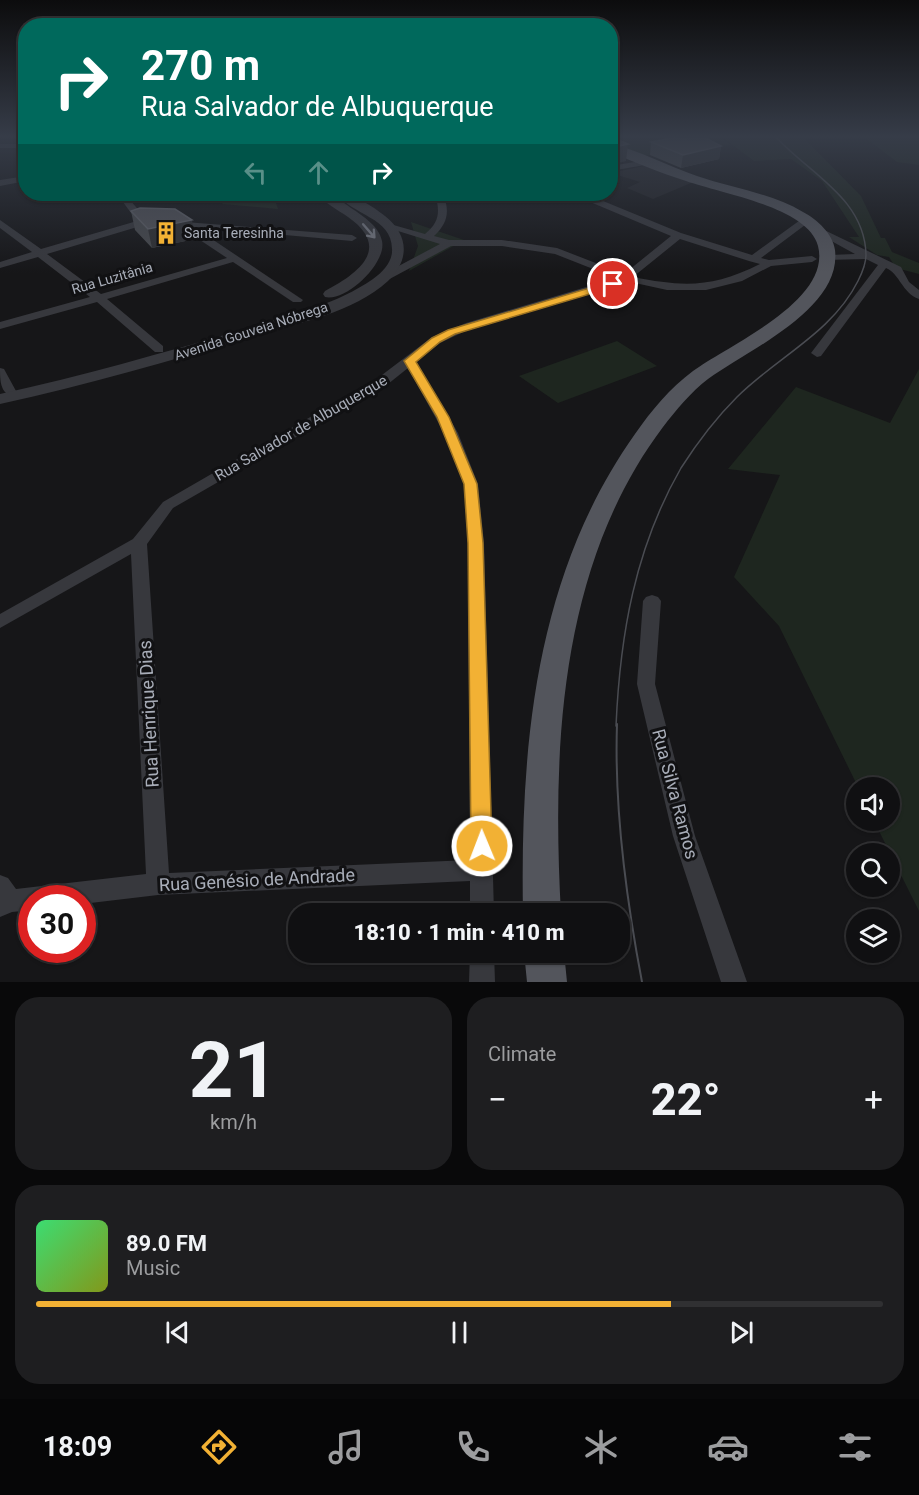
<!DOCTYPE html>
<meta charset="utf-8">
<style>
:root{--surface:#101012;--page:#1e1e20;--text:#f1f3f6;--muted:#9c9d9f;--line:#303032;--accent:#f2b134}
body{margin:0;font-family:Roboto,sans-serif;background:var(--page);color:var(--text);height:100vh;display:flex;flex-direction:column;font-size:22px;white-space:nowrap}
*{box-sizing:border-box;margin:0}
p{font-size:20px;color:var(--muted)}
.icon{flex:none;width:33px;height:33px;fill:none;stroke:currentColor;stroke-width:2;stroke-linecap:round;stroke-linejoin:round}
.map{position:relative;height:982px;overflow:hidden}
.details{display:flex;flex-direction:column;gap:15px;padding:15px;background:#09090a;flex:1}
.details>*{flex:none}
.top-card{position:absolute;left:18px;top:18px;width:600px;height:183px;border-radius:24px;box-shadow:0 2px 4px #0004,0 0 0 2px var(--line);background:#00695c;color:#fff;overflow:hidden}
.fabs{position:absolute;left:846px;top:777px;display:grid;gap:12px}
.fabs a{display:grid;place-items:center;width:54px;height:54px;border-radius:50%;background:var(--surface);box-shadow:0 2px 4px #0004,0 0 0 2px var(--line);font-size:30px}
.speed{position:absolute;left:18px;top:885px;display:flex;gap:12px;font-size:30px;font-weight:700;text-align:center}
.speed>*{display:grid;place-content:center;width:78px;height:78px;border-radius:50%;background:var(--surface);box-shadow:0 2px 4px #0004,0 0 0 2px var(--line);line-height:1}
.speed .limit{border:9px solid #d22;background:#fff;color:#111}
.pin{position:absolute;display:grid;place-items:center;width:51px;height:51px;color:#fff;margin:-26px;border:3px solid #fff;border-radius:50%;box-shadow:0 2px 6px #0007}
.me{position:absolute;width:66px;margin:-33px;rotate:359deg;stroke-linejoin:round;filter:drop-shadow(0 0 4px #0008)}
.turn{display:flex;align-items:center;gap:21px;height:126px;padding:0 24px;font-size:27px}
.turn .icon{width:78px;height:78px;stroke-width:2.5}
.turn b{display:block;font-size:42px;line-height:51px}
.lanes{display:flex;align-items:center;height:57px;padding:0 24px;background:#0003;justify-content:center;gap:30px;direction:ltr}
.lanes .off{opacity:.35}
.big{font-size:45px;font-weight:800;line-height:1.1}
.details .widget{flex:1;display:flex;flex-direction:column;justify-content:center;gap:9px;min-width:0;padding:0 21px;border-radius:24px;background:var(--page)}
.details .dial{align-items:center;gap:0}
.dial b{font-size:78px;line-height:1}
.song{display:flex;align-items:center;gap:18px}
.cover{width:72px;height:72px;border-radius:9px;background:linear-gradient(135deg,hsl(140 70% 55%),hsl(70 70% 35%))}
.played{height:6px;border-radius:3px;background:linear-gradient(90deg,var(--accent) 75%,var(--line) 75%)}
.keys{display:flex;justify-content:space-around;direction:ltr}
.heat{display:flex;justify-content:space-between;align-items:center;font-size:33px;direction:ltr}
.details .tiles{flex:1;display:grid;gap:15px;grid-template-columns:1fr 1fr}
.widget:last-child{grid-column:span 2}
.trip{position:absolute;left:288px;top:903px;width:342px;height:60px;border-radius:24px;background:var(--surface);box-shadow:0 2px 4px #0004,0 0 0 2px var(--line);font-weight:800;line-height:60px;text-align:center}
.tab-bar{display:flex;height:96px;justify-content:space-around;align-items:center;background:#060607;color:var(--muted)}
.tab-bar .icon{width:42px;height:42px}
.tab-bar .selected{color:var(--accent)}
.tab-bar b{font-size:27px;color:var(--text)}
.map>svg:first-child{display:block}
</style>
<div class="map">
<svg width="919" height="982" viewBox="0 0 919 982">
<rect width="100%" height="100%" fill="#161618"/>
<path fill="#222225" d="M653,164L698,180L653,199L627,188L640,182L611,173Z"/>
<path fill="#1e261f" d="M610,136H719L731,145L675,149L644,156L611,143Z
M721,136H802L861,196L881,238H885L892,252L919,263V274L896,268L889,257L877,255L849,237H859L822,181L791,159L754,161Z
M863,136H919V165L897,162Z
M230,194H273L278,209L222,204Z
M411,222L464,240L409,271L418,246Z
M617,341L657,366L558,403L519,376Z
M919,369V911L874,821L890,820V788L858,787L779,626L734,577L780,475L728,469L796,387L890,423Z"/>
<g fill="none" stroke-linecap="round" stroke-linejoin="round">
<path fill="#37383d" fill-rule="evenodd" d="M0,144H26V148H0Z
M648,160H651V164L610,171V166Z
M26,176V181L0,186V180Z
M117,194H125L146,219L352,235L357,238L352,241L194,227L303,300L301,302H293L233,262L107,299L163,346V352H155L97,302L0,329V322L90,297L38,257L0,268V262L32,252L0,228V220L41,249L137,221ZM144,225L179,226L227,258L101,294L47,254Z
M435,194H443C450,211 448,223 434,236L449,240H502L557,248L624,274L671,236L576,196L575,194H586L681,233L752,255L803,218H809V222L761,258L769,260L812,256L817,259L812,262L771,266L742,281L706,290H667L626,281L617,286L474,327L440,343L416,361L458,433L478,484L484,543L494,914H470V881L158,895L82,904V898H32V910L12,912L0,917V875L8,878L16,889L146,874L131,554L0,628V614L133,539L163,502L378,378L432,337L466,323L616,278L555,254L502,246H451L384,282H376V278L440,244L385,227L390,224L425,234C440,222 440,211 435,194ZM680,239L749,261L760,264C712,288 684,287 633,277ZM408,368L444,433L464,484L468,543L470,860L169,873L147,544L173,508L388,384Z
M818,227L901,267L909,282L919,290V299C902,293 900,274 886,268L821,356L817,357L811,353L878,265L866,259L825,260V256L829,255L855,254L815,232L813,230Z
M0,368L4,369L16,391L15,394L10,395C0,392 0,378 0,368Z
M652,595L658,597L661,601L655,684L695,836L747,982H721L673,836L637,684L643,601L646,597Z
M470,952H494L495,982H469Z"/>
<path fill="#37383d" fill-rule="evenodd" d="M319,194C333,194 340,200 351,208C363,216 379,226 382,241C387,263 346,302 325,297L323,294L325,291C359,273 392,248 348,217C338,210 324,203 319,194Z
M338,194C355,194 372,206 385,216C409,235 410,260 388,281C353,313 298,323 254,336C170,361 86,385 0,404V394C82,376 162,353 242,330C287,316 334,306 373,279C383,272 393,261 392,249C392,217 351,215 338,194Z"/>
<path fill="#53555c" fill-rule="evenodd" d="M610,143C640,151 668,166 697,176C732,188 771,193 803,212C817,219 833,234 835,250C842,309 748,350 708,379C691,392 676,410 663,427C559,565 552,749 561,914H523C520,746 535,575 635,434C651,411 670,388 693,371C728,345 832,301 818,246C808,207 719,193 686,181C660,173 635,162 610,152Z
M524,952H564L567,982H527Z"/>
<path stroke="#4a4c52" stroke-width="1.5" d="M616,726C620,635 635,548 681,468C697,443 716,418 737,397C777,357 832,333 858,281C862,273 866,264 866,255C865,198 808,173 775,136"/>
<path stroke="#4a4c52" stroke-width="2" d="M617,724C614,810 626,898 642,982"/>
</g>
<path fill="#47494d" d="M684,139L721,146L719,159L681,168L650,155L651,142Z
M131,211L195,239L152,248L135,230Z"/>
<path fill="#2f3033" d="M628,144L626,161L610,165V148Z
M721,146L719,159L681,168L683,155Z
M192,220L195,239L152,248L148,229Z"/>
<path fill="#525359" stroke="#5f6168" stroke-width="1.5" d="M610,136L611,137L628,144L610,148Z
M702,136L721,146L683,155L651,142L677,137L684,139Z
M140,208L175,209L192,220L148,229L131,211Z"/>
<defs><path id="oneway-shaft" d="M-6 0H5M1.5-3L5.5 0L1.5 3" fill="none" stroke-width="1.6" stroke-linecap="round" stroke-linejoin="round" transform="scale(1.5)"/></defs>
<use stroke="#757881" href="#oneway-shaft" transform="translate(369 231) rotate(49)"/>
<linearGradient id="sky" x2="0" y2="1"><stop stop-color="#0c0c0d"/><stop offset="0.5" stop-color="#363c48"/><stop offset="1" stop-color="#363c48" stop-opacity="0"/></linearGradient>
<rect width="919" height="273" fill="url(#sky)"/>
<path fill="#f2b134" stroke="#9d7322" stroke-width="1.5" d="M613,281L617,282V286L455,334L440,342L416,362L449,417L477,484L483,543L492,846L489,853L482,856L474,853L471,846L468,543L464,484L437,417L404,361L432,338L448,330Z"/>
<defs>
<g id="building-bare" transform="scale(1.8)"><path d="M-4-6H4V6H1V3H-1V6H-4ZM-2.5-4.3h1.7v1.8h-1.7ZM.8-4.3h1.7v1.8H.8ZM-2.5-1h1.7V.8h-1.7ZM.8-1h1.7V.8H.8Z" fill="#f2b134" stroke="#111113" stroke-width="2.5" paint-order="stroke"/></g>
</defs>
<g fill-rule="evenodd">
<use href="#building-bare" x="166" y="233"/>
</g>
<g text-anchor="middle" stroke-width="6" stroke-linejoin="round" paint-order="stroke">
<g font-size="14" fill="#a8adb8" stroke="#111113" text-anchor="start">
<text x="184" y="238">Santa Teresinha</text>
</g>
<g font-size="14" fill="#a8adb8" stroke="#111113">
<text transform="translate(112 278) rotate(-16)" y="5">Rua Luzitânia</text>
<text transform="translate(251 331) rotate(-18)" y="5">Avenida Gouveia Nóbrega</text>
</g>
<g font-size="15" fill="#a8adb8" stroke="#111113">
<text transform="translate(301 428) rotate(-30)" y="5">Rua Salvador de Albuquerque</text>
</g>
<g font-size="18" fill="#a8adb8" stroke="#111113">
<text transform="translate(149 714) rotate(-93)" y="6">Rua Henrique Dias</text>
<text transform="translate(675 794) rotate(75)" y="6">Rua Silva Ramos</text>
<text transform="translate(257 880) rotate(-3)" y="6">Rua Genésio de Andrade</text>
</g>
</g>
</svg>
<div class="fabs">
<a><svg class="icon" aria-label="sound" viewBox="0 0 24 24"><path d="M4 9h4l5-4v14l-5-4H4zM17 9q2 3 0 6"/></svg></a>
<a><svg class="icon" aria-label="search" viewBox="0 0 24 24"><circle cx="10" cy="10" r="6"/><path d="M15 15l6 6"/></svg></a>
<a><svg class="icon" aria-label="layers" viewBox="0 0 24 24"><path d="M12 4l9 5-9 5-9-5zM3 14l9 5 9-5"/></svg></a>
</div>
<div class="speed"><div class="limit">30</div></div>
<div class="pin" style="left:613px;top:284px;background:#d93025"><svg class="icon" aria-label="arrive" viewBox="0 0 24 24"><path d="M6 21V4h12l-3 4 3 4H6"/></svg></div>
<svg class="me" style="left:482px;top:846px" viewBox="-20 -20 40 40"><circle r="17" fill="#f2b134" stroke="#fff" stroke-width="3"/><path d="M0-11L8 9 0 5-8 9z" fill="#fff"/></svg>
<div class="trip">18:10 · 1 min · 410 m</div>
<div class="top-card">
<div class="turn"><svg class="icon" aria-label="right" viewBox="0 0 24 24"><path d="M7 20v-9h11M14 6l5 5-5 5"/></svg><div><b>270 m</b>Rua Salvador de Albuquerque</div></div>
<div class="lanes"><svg class="icon off" aria-label="left" viewBox="0 0 24 24"><path d="M17 20v-9H6M10 6l-5 5 5 5"/></svg><svg class="icon off" aria-label="ahead" viewBox="0 0 24 24"><path d="M12 20V5M6 11l6-6 6 6"/></svg><svg class="icon" aria-label="right" viewBox="0 0 24 24"><path d="M7 20v-9h11M14 6l5 5-5 5"/></svg></div>
</div>
</div>
<section class="details">
<div class="tiles">
<div class="widget dial"><b>21</b><p>km/h</p></div>
<div class="widget"><p>Climate</p>
<div class="heat"><a>−</a><b class="big">22°</b><a>+</a></div>
</div>
<div class="widget">
<div class="song"><i class="cover"></i><div><b>89.0 FM</b><p>Music</p></div></div>
<div class="played"></div>
<div class="keys"><svg class="icon" aria-label="previous" viewBox="0 0 24 24"><path d="M18 5L8 12l10 7zM5 5v14"/></svg><svg class="icon" aria-label="pause" viewBox="0 0 24 24"><path d="M8 5v14M16 5v14"/></svg><svg class="icon" aria-label="next" viewBox="0 0 24 24"><path d="M6 5l10 7-10 7zM19 5v14"/></svg></div>
</div>
</div>
</section>
<nav class="tab-bar">
<b>18:09</b>
<svg class="icon selected" aria-label="directions" viewBox="0 0 24 24"><path d="M12 3l9 9-9 9-9-9zM9 14v-3h6M13 9l2 2-2 2"/></svg>
<svg class="icon" aria-label="music" viewBox="0 0 24 24"><path d="M9 18V5l10-2v13"/><circle cx="6" cy="18" r="3"/><circle cx="16" cy="16" r="3"/></svg>
<svg class="icon" aria-label="phone" viewBox="0 0 24 24"><path d="M5 4h4l2 5-3 2q2 4 5 5l2-3 5 2v4C11 20 4 13 5 4z"/></svg>
<svg class="icon" aria-label="climate" viewBox="0 0 24 24"><path d="M12 3v18M4 7l16 10M4 17L20 7"/></svg>
<svg class="icon" aria-label="car" viewBox="0 0 24 24"><path d="M5 17H2v-5l4-1 3-4h7l3 4 3 1v5h-3M9 17h6M6 11h13"/><circle cx="7" cy="17" r="2"/><circle cx="17" cy="17" r="2"/></svg>
<svg class="icon" aria-label="filters" viewBox="0 0 24 24"><path d="M4 7h16M4 17h16"/><circle cx="9" cy="7" r="2"/><circle cx="15" cy="17" r="2"/></svg>
</nav>
